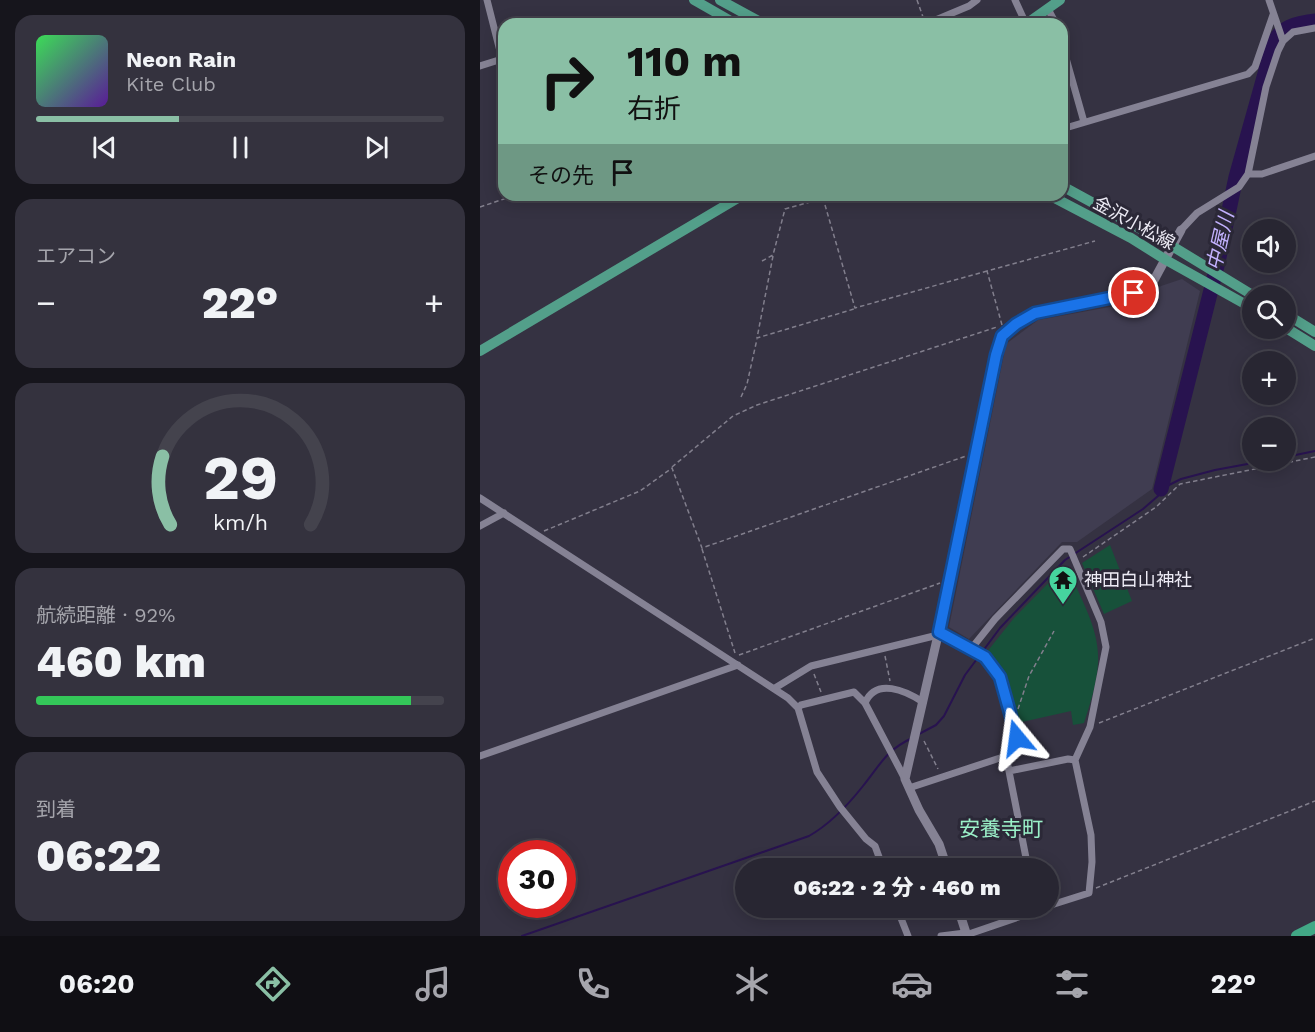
<!DOCTYPE html>
<html lang="ja">
<meta charset="utf-8">
<style>
:root{--surface:#282632;--page:#34323e;--text:#f1f3f6;--muted:#a5a5ac;--line:#44434d;--accent:#8abfa5}
body{margin:0;font-family:"Work Sans","Noto Sans JP",sans-serif;background:var(--page);color:var(--text);height:100vh;display:flex;flex-direction:column;font-size:22px;white-space:nowrap}
*{box-sizing:border-box;margin:0}
p{font-size:20px;color:var(--muted)}
.icon{flex:none;width:33px;height:33px;fill:none;stroke:currentColor;stroke-width:2;stroke-linecap:round;stroke-linejoin:round}
.map{position:relative;flex:1;overflow:hidden}
.sheet{display:flex;flex-direction:column;gap:15px;padding:15px;background:#16151c;width:480px}
.sheet>*{flex:none}
.top-card{position:absolute;left:18px;top:18px;width:570px;height:183px;border-radius:18px;box-shadow:0 3px 15px #0003,0 0 0 2px var(--line);background:#8abfa5;color:#111;overflow:hidden}
.controls{position:absolute;left:762px;top:219px;display:grid;gap:12px}
.controls a{display:grid;place-items:center;width:54px;height:54px;border-radius:50%;background:var(--surface);box-shadow:0 3px 15px #0003,0 0 0 2px var(--line);font-size:30px}
.speed{position:absolute;left:18px;top:840px;display:flex;gap:12px;font-size:30px;font-weight:700;text-align:center}
.speed>*{display:grid;place-content:center;width:78px;height:78px;border-radius:50%;background:var(--surface);box-shadow:0 3px 15px #0003,0 0 0 2px var(--line);line-height:1}
.speed .limit{border:9px solid #d22;background:#fff;color:#111}
.pin{position:absolute;display:grid;place-items:center;width:51px;height:51px;color:#fff;margin:-26px;border:3px solid #fff;border-radius:50%;box-shadow:0 2px 6px #0007}
.me{position:absolute;width:66px;margin:-33px;rotate:344deg;stroke-linejoin:round;filter:drop-shadow(0 0 4px #0008)}
.turn{display:flex;align-items:center;gap:21px;height:126px;padding:0 30px;font-size:27px}
.turn .icon{width:78px;height:78px;stroke-width:2.5}
.turn b{display:block;font-size:42px;line-height:51px}
.then{display:flex;align-items:center;height:57px;padding:0 30px;background:#0003;gap:12px;font-size:22px}
.big{font-size:45px;font-weight:800;line-height:1.1}
.sheet .tile{flex:1;display:flex;flex-direction:column;justify-content:center;gap:9px;min-width:0;padding:0 21px;border-radius:18px;background:var(--page)}
.sheet .dial{align-items:center;gap:0}
.dial svg{height:156px;overflow:visible;fill:none;stroke:var(--line);stroke-width:7;stroke-linecap:round;text-anchor:middle}
.dial text{fill:var(--text);stroke:none}
.song{display:flex;align-items:center;gap:18px}
.cover{width:72px;height:72px;border-radius:9px;background:linear-gradient(135deg,hsl(130 70% 55%),hsl(270 70% 35%))}
.played{height:6px;border-radius:3px;background:linear-gradient(90deg,var(--accent) 35%,var(--line) 35%)}
.keys{display:flex;justify-content:space-around;direction:ltr}
.heat{display:flex;justify-content:space-between;align-items:center;font-size:33px;direction:ltr}
.charge{height:9px;border-radius:4px;background:linear-gradient(90deg,#34c759 92%,var(--line) 0)}
.trip{position:absolute;left:255px;top:858px;width:324px;height:60px;border-radius:30px;background:var(--surface);box-shadow:0 3px 15px #0003,0 0 0 2px var(--line);font-weight:800;line-height:60px;text-align:center}
.menu{display:flex;height:96px;justify-content:space-around;align-items:center;background:#100f14;color:var(--muted)}
.menu .icon{width:42px;height:42px}
.menu .current{color:var(--accent)}
.menu b{font-size:27px;color:var(--text)}
main{display:flex;flex:1;min-height:0}
.map>svg:first-child{display:block}
</style>
<main>
<section class="sheet">
<div class="tile">
<div class="song"><i class="cover"></i><div><b>Neon Rain</b><p>Kite Club</p></div></div>
<div class="played"></div>
<div class="keys"><svg class="icon" aria-label="previous" viewBox="0 0 24 24"><path d="M18 5L8 12l10 7zM5 5v14"/></svg><svg class="icon" aria-label="pause" viewBox="0 0 24 24"><path d="M8 5v14M16 5v14"/></svg><svg class="icon" aria-label="next" viewBox="0 0 24 24"><path d="M6 5l10 7-10 7zM19 5v14"/></svg></div>
</div>
<div class="tile"><p>エアコン</p>
<div class="heat"><a>−</a><b class="big">22°</b><a>+</a></div>
</div>
<div class="tile dial"><svg viewBox="0 0 100 80">
<path d="M14 69A42 42 0 1 1 86 69"/>
<path d="M14 69A42 42 0 0 1 10 34" stroke="#8abfa5"/>
<text x="50" y="56" font-size="32" font-weight="700">29</text>
<text x="50" y="72" font-size="11">km/h</text>
</svg></div>
<div class="tile"><p>航続距離 · 92%</p><b class="big">460 km</b><div class="charge"></div></div>
<div class="tile"><p>到着</p><b class="big">06:22</b></div>
</section>
<div class="map">
<svg width="835" height="936" viewBox="0 0 835 936">
<rect width="100%" height="100%" fill="#353242"/>
<path fill="#403d51" d="M702,279L720,291L672,489L597,542H582L489,639L469,627L526,344L558,320L663,301L681,286Z"/>
<path fill="#17513a" d="M630,545L652,601L624,614L602,563Z
M580,571L590,573C602,601 620,631 618,663C617,683 610,704 604,723L593,725L591,711L542,722L535,713L522,672L506,653L534,618Z"/>
<g fill="none" stroke-linecap="round" stroke-linejoin="round">
<path stroke="#28134f" stroke-width="2" d="M806,457L835,451
M439,734L456,725L464,716L485,675L520,628L585,560L663,509L678,496L681,489L701,479L735,470L789,460
M42,936L329,836C350,824 368,805 383,786C401,764 405,751 432,738"/>
<path stroke="#28134f" stroke-width="15" d="M681,489L738,262L756,177L793,45C799,27 817,23 835,21"/>
<path stroke="#827f8d" stroke-width="1.5" stroke-dasharray="4.5 3" stroke-linecap="butt" d="M437,0L443,17
M345,205L375,308L507,271
M0,207L36,195
M293,256L277,338L374,309
M282,261L293,255L305,209L337,200
M522,325L507,271L615,241
M261,397L267,384L277,339
M192,467L253,416L277,405L517,327
M64,531L160,491L192,468L222,548L486,456
M222,549L255,653
M603,557L676,507L700,484L835,457
M259,655L460,583
M405,656L410,681
M334,674L341,692
M538,709L549,676L574,631
M619,723L835,638
M444,741L458,769
M616,888L835,801"/>
<path stroke="#858294" stroke-width="7" d="M535,0L546,24
M568,9L576,24
M446,24L489,6L497,0
M803,41L813,32L835,28
M582,44L604,122
M0,66L22,59L7,0
M582,129L768,74L775,67L793,15
M768,174H782L835,156
M342,195L343,198L353,195
M701,230L717,213L759,187L768,174L786,87L798,51L803,41L789,0
M0,498L308,698L318,708L337,772L360,807L386,839L395,846L403,868
M0,526L24,513
M491,649L515,619L583,549H590L621,622L626,647L610,727L595,760L611,835L612,862L609,893L568,906
M295,688L331,666L458,635
M385,703C396,677 426,691 443,702
M318,708L321,705L374,692L385,703L425,779
M0,756L258,665
M526,756L548,868
M529,771L588,759L595,760
M429,788L526,756L534,751L537,738L520,677L505,657L459,632
M417,908L428,936
M486,935L565,908
M461,936L485,933"/>
<path stroke="#858294" stroke-width="9" d="M467,868L459,844L439,810L425,779L458,635L495,453L522,336L536,324L555,313L654,293L673,282L701,230
M478,908L487,936"/>
<path stroke="#539f8a" stroke-width="10" d="M214,0L256,24
M240,0L284,24
M546,24L580,0
M582,186L692,246L774,296
M569,195L651,238L686,260L772,308
M806,314L835,332
M806,328L835,346
M0,351L263,195"/>
<path stroke="#42a886" stroke-width="12" d="M817,936L835,927"/>
</g>
<g fill="none" stroke-linecap="round" stroke-linejoin="round">
<g stroke="#114b97" stroke-width="15">
<path id="route" d="M537,738L520,677L505,657L459,632L516,355L522,336L536,324L555,313L654,293"/>
</g>
<use href="#route" stroke="#1a73e8" stroke-width="10"/>
</g>
<defs>
<g id="temple-pin" transform="scale(1.5)"><path d="M0 17L-7.5 6A9.5 9.5 0 1 1 7.5 6Z" fill="#46d49e" stroke="#2b2837"/><path d="M0-6L5-2H3V0L6.5 2.5H4V6H1.5V3h-3V6H-4V2.5H-6.5L-3 0V-2H-5Z" fill="#111"/></g>
</defs>
<g fill-rule="evenodd">
<use href="#temple-pin" x="583" y="580"/>
</g>
<g text-anchor="middle" stroke-width="6" stroke-linejoin="round" paint-order="stroke">
<g font-size="18" fill="#eceaf4" stroke="#2b2837">
<text transform="translate(654 223) rotate(29)" y="6">金沢小松線</text>
</g>
<g font-size="18" fill="#eceaf4" stroke="#2b2837" text-anchor="start">
<text x="604" y="586">神田白山神社</text>
</g>
<g font-size="20" font-style="italic" fill="#c2b1fd" stroke="#2b2837">
<text transform="translate(740 241) rotate(-77)" y="7">中屋川</text>
</g>
<g font-size="21" fill="#9bf1c9" stroke="#2b2837">
<text x="521" y="836">安養寺町</text>
</g>
</g>
</svg>
<div class="controls">
<a><svg class="icon" aria-label="sound" viewBox="0 0 24 24"><path d="M4 9h4l5-4v14l-5-4H4zM17 9q2 3 0 6"/></svg></a>
<a><svg class="icon" aria-label="search" viewBox="0 0 24 24"><circle cx="10" cy="10" r="6"/><path d="M15 15l6 6"/></svg></a>
<a>+</a>
<a>−</a>
</div>
<div class="speed"><div class="limit">30</div></div>
<div class="pin" style="left:654px;top:293px;background:#d93025"><svg class="icon" aria-label="arrive" viewBox="0 0 24 24"><path d="M6 21V4h12l-3 4 3 4H6"/></svg></div>
<svg class="me" style="left:537px;top:738px" viewBox="-20 -20 40 40"><path d="M0-17L14 15 0 8-14 15z" fill="#1a73e8" stroke="#fff" stroke-width="4"/></svg>
<div class="trip">06:22 · 2 分 · 460 m</div>
<div class="top-card">
<div class="turn"><svg class="icon" aria-label="right" viewBox="0 0 24 24"><path d="M7 20v-9h11M14 6l5 5-5 5"/></svg><div><b>110 m</b>右折</div></div>
<div class="then">その先<svg class="icon" aria-label="arrive" viewBox="0 0 24 24"><path d="M6 21V4h12l-3 4 3 4H6"/></svg></div>
</div>
</div>
</main>
<nav class="menu">
<b>06:20</b>
<svg class="icon current" aria-label="directions" viewBox="0 0 24 24"><path d="M12 3l9 9-9 9-9-9zM9 14v-3h6M13 9l2 2-2 2"/></svg>
<svg class="icon" aria-label="music" viewBox="0 0 24 24"><path d="M9 18V5l10-2v13"/><circle cx="6" cy="18" r="3"/><circle cx="16" cy="16" r="3"/></svg>
<svg class="icon" aria-label="phone" viewBox="0 0 24 24"><path d="M5 4h4l2 5-3 2q2 4 5 5l2-3 5 2v4C11 20 4 13 5 4z"/></svg>
<svg class="icon" aria-label="climate" viewBox="0 0 24 24"><path d="M12 3v18M4 7l16 10M4 17L20 7"/></svg>
<svg class="icon" aria-label="car" viewBox="0 0 24 24"><path d="M5 17H2v-5l4-1 3-4h7l3 4 3 1v5h-3M9 17h6M6 11h13"/><circle cx="7" cy="17" r="2"/><circle cx="17" cy="17" r="2"/></svg>
<svg class="icon" aria-label="filters" viewBox="0 0 24 24"><path d="M4 7h16M4 17h16"/><circle cx="9" cy="7" r="2"/><circle cx="15" cy="17" r="2"/></svg>
<b>22°</b>
</nav>
